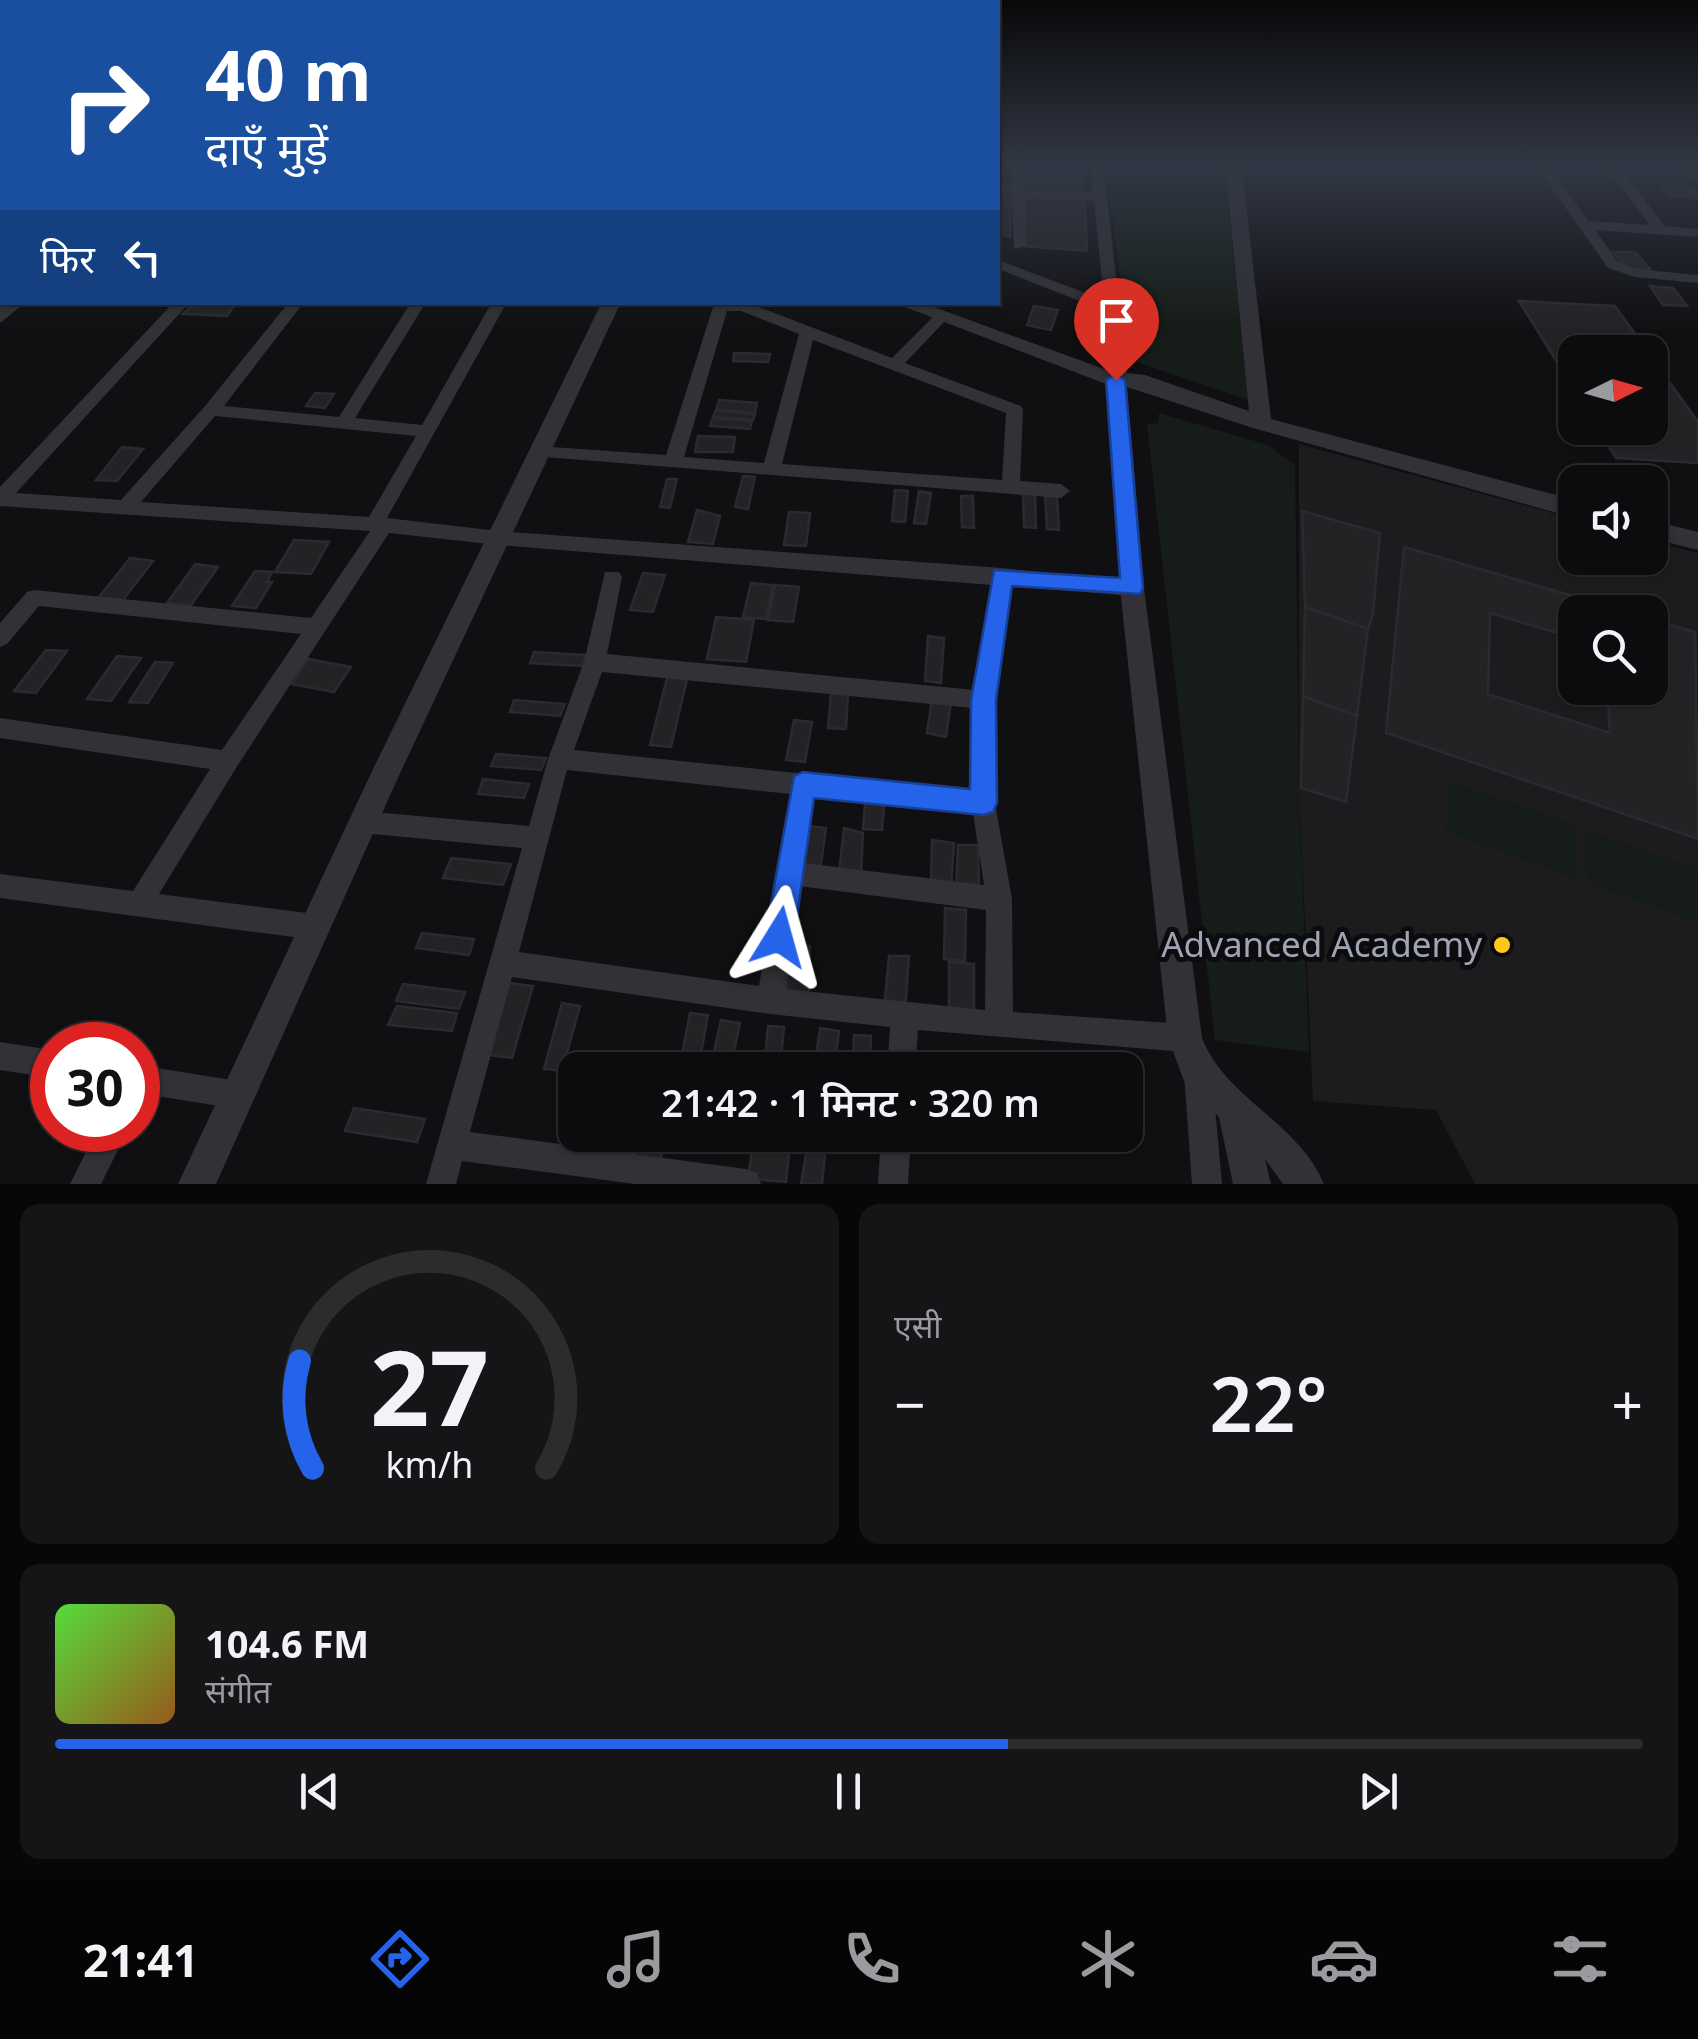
<!DOCTYPE html>
<html lang="hi">
<meta charset="utf-8">
<style>
:root{--surface:#0c0c0e;--page:#151517;--text:#f1f3f6;--muted:#9a9b9e;--line:#2c2c2e;--accent:#2563eb}
body{margin:0;font-family:"Noto Sans","Noto Sans Devanagari",sans-serif;background:var(--page);color:var(--text);height:100vh;display:flex;flex-direction:column;font-size:38px;white-space:nowrap}
*{box-sizing:border-box;margin:0}
p{font-size:32px;color:var(--muted)}
.icon{flex:none;width:55px;height:55px;fill:none;stroke:currentColor;stroke-width:2;stroke-linecap:round;stroke-linejoin:round}
.map{position:relative;height:1184px;overflow:hidden}
.side{display:flex;flex-direction:column;gap:20px;padding:20px;background:#070708;flex:1}
.side>*{flex:none}
.top-card{position:absolute;left:0px;top:0px;width:1000px;height:305px;box-shadow:0 2px 8px #0004,0 0 0 2px var(--line);background:#1a4fa0;color:#fff;overflow:hidden}
.needle{width:65px;rotate:85deg}
.tools{position:absolute;left:1558px;top:335px;display:grid;gap:20px}
.tools a{display:grid;place-items:center;width:110px;height:110px;border-radius:20px;background:var(--surface);box-shadow:0 2px 8px #0004,0 0 0 2px var(--line);font-size:50px}
.speed{position:absolute;left:30px;top:1022px;display:flex;gap:20px;font-size:50px;font-weight:700;text-align:center}
.speed>*{display:grid;place-content:center;width:130px;height:130px;border-radius:50%;background:var(--surface);box-shadow:0 2px 8px #0004,0 0 0 2px var(--line);line-height:1}
.speed .limit{border:15px solid #d22;background:#fff;color:#111}
.pin{position:absolute;display:grid;place-items:center;width:85px;height:85px;color:#fff;margin:-102px -42px;border-radius:50% 50% 50% 0;rotate:-45deg;box-shadow:0 0 10px #0007}
.pin .icon{rotate:45deg}
.me{position:absolute;width:110px;margin:-55px;rotate:8deg;stroke-linejoin:round;filter:drop-shadow(0 0 8px #0008)}
.turn{display:flex;align-items:center;gap:35px;height:210px;padding:0 40px;font-size:45px}
.turn .icon{width:130px;height:130px;stroke-width:2.5}
.turn b{display:block;font-size:70px;line-height:85px}
.then{display:flex;align-items:center;height:95px;padding:0 40px;background:#0003;gap:20px;font-size:38px}
.big{font-size:75px;font-weight:600;line-height:1.1}
.side .card{flex:1;display:flex;flex-direction:column;justify-content:center;gap:15px;min-width:0;padding:0 35px;border-radius:20px;background:var(--page)}
.side .dial{align-items:center;gap:0}
.dial svg{height:260px;overflow:visible;fill:none;stroke:var(--line);stroke-width:7;stroke-linecap:round;text-anchor:middle}
.dial text{fill:var(--text);stroke:none}
.song{display:flex;align-items:center;gap:30px}
.cover{width:120px;height:120px;border-radius:15px;background:linear-gradient(135deg,hsl(110 70% 55%),hsl(30 70% 35%))}
.played{height:10px;border-radius:5px;background:linear-gradient(90deg,var(--accent) 60%,var(--line) 60%)}
.keys{display:flex;justify-content:space-around;direction:ltr}
.heat{display:flex;justify-content:space-between;align-items:center;font-size:55px;direction:ltr}
.side .tiles{flex:1;display:grid;gap:20px;grid-template-columns:1fr 1fr}
.card:last-child{grid-column:span 2}
.trip{position:absolute;left:558px;top:1052px;width:585px;height:100px;border-radius:20px;background:var(--surface);box-shadow:0 2px 8px #0004,0 0 0 2px var(--line);font-weight:600;line-height:100px;text-align:center}
.tabs{display:flex;height:160px;justify-content:space-around;align-items:center;background:#050506;color:var(--muted)}
.tabs .icon{width:70px;height:70px}
.tabs .current{color:var(--accent)}
.tabs b{font-size:45px;color:var(--text)}
.map>svg:first-child{display:block}
</style>
<div class="map">
<svg width="1698" height="1184" viewBox="0 0 1698 1184">
<rect width="100%" height="100%" fill="#101012"/>
<path fill="#1c1c1f" fill-rule="evenodd" d="M1299,444L1575,519V558H1650V540L1698,553V1184H1475L1436,1110L1313,1101L1299,789ZM1575,612H1650V688H1575Z"/>
<path fill="#161d18" d="M1106,163H1223L1249,400L1130,360Z
M1159,413L1268,445L1295,465L1299,789L1309,1052L1215,1040L1147,424L1158,423Z
M1448,781L1575,824L1577,879L1446,832Z
M1584,829L1698,869V922L1587,883Z"/>
<path fill="#232326" stroke="#2b2a2e" stroke-width="2.5" d="M1025,163H1082L1083,194L1025,189Z
M998,185L1011,186L1010,236L998,235Z
M1661,187L1693,188L1698,198L1670,196Z
M1025,196L1085,200L1087,251L1024,246Z
M1613,252H1635L1650,269H1627Z
M1650,286L1673,288L1687,306L1663,305Z
M1519,301L1615,306L1648,352H1575V391Z
M205,302H237L227,316L183,314L190,307Z
M1034,306L1058,310L1051,330L1027,325Z
M734,353L770,354L768,362L733,361Z
M1650,355L1698,422V463L1616,458L1597,428H1650Z
M315,393L334,394L325,408L306,406Z
M719,400L757,403L755,413L716,410Z
M716,410L755,414L753,420L713,417Z
M713,418L752,421L750,429L710,426Z
M698,436L735,437L733,452H695Z
M122,447L143,449L117,481L96,480Z
M743,476L755,477L748,509L735,507Z
M667,479H677L670,508L660,507Z
M895,490L908,491L905,522L892,521Z
M919,491L931,493L926,524L914,523Z
M1023,493L1035,494L1036,528L1024,527Z
M1045,495L1057,496L1059,530L1047,529Z
M961,496H973L974,528L962,527Z
M697,510L720,516L713,544L688,542Z
M1302,511L1380,533L1373,614L1368,629L1305,607Z
M789,512L810,513L806,546L784,545Z
M294,540L329,542L311,574L275,572Z
M1404,547L1628,612H1575V638L1490,613L1488,694L1610,733L1607,688H1650V619L1695,632L1698,839L1386,733Z
M130,558L153,561L123,600L99,597Z
M195,564L218,567L191,605L167,603Z
M255,571L272,572L267,582H272L256,608L232,606Z
M643,573L665,575L653,612L630,610Z
M751,583L773,585L766,619L743,617Z
M775,585L799,587L793,622L768,620Z
M1305,607L1368,629L1357,716L1303,696Z
M716,617L754,620L746,662L707,659Z
M928,636L944,638L941,683L925,681Z
M46,650L67,651L36,693L14,691Z
M534,652L585,655L582,666L530,663Z
M117,656L141,658L111,701L87,699Z
M308,659L351,667L334,692L292,684Z
M155,662L173,663L148,703L129,702Z
M668,674L688,675L671,747L650,745Z
M831,693L848,694L846,729L828,728Z
M1303,696L1357,716L1346,802L1301,788Z
M932,699L951,702L946,737L927,733Z
M514,700L565,704L560,716L510,712Z
M794,720L812,722L805,762L786,760Z
M496,754L546,758L541,770L491,766Z
M483,779L529,784L524,798L478,794Z
M866,792L885,793L882,830L863,829Z
M808,826L826,828L820,871L801,869Z
M844,828L863,833L861,875L839,873Z
M932,840L954,843L951,888L931,886Z
M958,845H978L979,893L956,889Z
M451,858L511,864L503,885L443,878Z
M945,908L966,910L965,961L944,959Z
M422,933L474,939L469,955L416,948Z
M792,944L810,946L809,998L785,994Z
M889,956H909L905,1012L884,1010Z
M949,962L974,964V1014L949,1012Z
M509,983L533,986L512,1058L488,1055Z
M403,984L465,992L459,1009L396,1001Z
M562,1003L580,1006L562,1071L544,1069Z
M397,1006L457,1013L452,1031L388,1025Z
M690,1013L708,1015L698,1070H679Z
M721,1020L740,1023L730,1070H710Z
M768,1026L784,1027L780,1070H764Z
M820,1028L839,1031L834,1070H814Z
M854,1035L871,1036L870,1070H852Z
M354,1108L425,1119L417,1142L345,1131Z
M647,1135H665L660,1163L641,1161Z
M754,1135H791L786,1182L748,1179Z
M809,1135H827L822,1184H801Z"/>
<g fill="none" stroke-linecap="round" stroke-linejoin="round">
<path fill="#313137" fill-rule="evenodd" d="M1011,163H1023L1024,190L1093,193L1091,163H1103L1126,364L1124,368H1112L1110,364L1105,311L998,269V260L1104,300L1094,201L1025,198L1026,246L1014,249Z
M1534,163H1547L1588,221L1650,225L1603,163H1616L1665,226L1698,229V237L1595,230L1618,262L1637,269L1698,275V283L1635,277L1608,268Z
M1679,163H1692L1698,170V182Z
M174,302H190L16,493L121,500L205,406L289,302H304L224,406L339,417L411,302H426L355,418L422,425L492,302H507L387,518L498,531L1002,568L1139,582L1142,588L1139,594L1132,596L1010,586L995,700V803L1012,899L1013,1012L1185,1024L1195,1028L1199,1038L1195,1048L1185,1052L918,1030L915,1070H887L890,1027L770,1014L512,977L470,1132L746,1169L757,1173L761,1184H635L462,1161L456,1184H426L522,848L362,833L354,830L350,822L354,814L362,811L529,826L548,759L584,662L605,572H619L622,577L607,654L975,690L991,585L498,545L389,533L236,768L159,894L315,914L324,918L328,927L324,936L315,940L0,898V874L133,891L210,769L0,738V718L222,750L301,634L39,606L7,644L0,647V623L27,592L34,590L311,618L370,531L0,506V487ZM215,416L416,436L369,517L141,502ZM602,672L973,708L971,791L574,750ZM567,770L790,794L759,986L519,952ZM813,796L973,813L984,885L803,863ZM799,886L986,910L985,1010L785,989Z
M721,302L748,303L892,358L936,314H946V320L905,363L1021,406L1023,410L1020,481L1061,484L1070,491L1061,498L532,456L529,452L532,448L538,446L666,455L713,307ZM727,311H741L799,334L764,463L684,457ZM813,340L1006,413L1002,480L782,464Z
M0,1042L52,1050V1078L0,1070Z
M1198,1060L1208,1064L1212,1074L1222,1184H1192L1184,1074L1188,1064Z
M138,1065L238,1081L248,1085L252,1095L248,1105L238,1109L138,1093Z
M97,1130H128L101,1184H70Z
M881,1135H911L908,1184H878Z"/>
<path fill="#313137" fill-rule="evenodd" d="M1225,163H1241L1271,419L1575,500V518L1253,428L1127,387L1144,588L1202,1038C1225,1098 1298,1122 1324,1184H1283L1265,1159L1271,1184H1233L1219,1117L1186,1086L1168,1038L1120,588L1106,384L892,302H920L1107,370L1111,359H1125L1127,373L1145,375L1249,411Z
M5,302H26L0,323V307Z
M602,302H621L396,782L216,1184H178L374,767Z
M1650,520L1698,532V550L1650,538Z"/>
<path fill="#3f4047" fill-rule="evenodd" d="M2,237V250L0,251V238Z"/>
</g>
<linearGradient id="sky" x2="0" y2="1"><stop stop-color="#09090a"/><stop offset="0.5" stop-color="#313744"/><stop offset="1" stop-color="#313744" stop-opacity="0"/></linearGradient>
<rect width="1698" height="329" fill="url(#sky)"/>
<path fill="#2563eb" stroke="#184099" stroke-width="2.5" d="M1116,374L1125,380L1143,588L1140,594L1012,586L996,700L997,803L993,812L983,815L814,798L794,937L790,948L779,952L769,948L765,937L794,776L803,772L970,789L971,700L994,570L1120,578L1106,380Z"/>
<circle fill="#ffc81b" stroke="#0c0b0d" stroke-width="4" cx="1502" cy="945" r="10"/>
<g text-anchor="middle" stroke-width="10" stroke-linejoin="round" paint-order="stroke">
<g font-size="35" fill="#a0a4b4" stroke="#0c0b0d" text-anchor="end">
<text x="1482" y="957">Advanced Academy</text>
</g>
</g>
</svg>
<div class="tools">
<a><svg class="needle" viewBox="-14 -14 28 28"><path d="M0-13l5 13h-10z" fill="#e53935"/><path d="M0 13l5-13h-10z" fill="#9a9b9e"/></svg></a>
<a><svg class="icon" aria-label="sound" viewBox="0 0 24 24"><path d="M4 9h4l5-4v14l-5-4H4zM17 9q2 3 0 6"/></svg></a>
<a><svg class="icon" aria-label="search" viewBox="0 0 24 24"><circle cx="10" cy="10" r="6"/><path d="M15 15l6 6"/></svg></a>
</div>
<div class="speed"><div class="limit">30</div></div>
<div class="pin" style="left:1116px;top:380px;background:#d93025"><svg class="icon" aria-label="arrive" viewBox="0 0 24 24"><path d="M6 21V4h12l-3 4 3 4H6"/></svg></div>
<svg class="me" style="left:779px;top:937px" viewBox="-20 -20 40 40"><path d="M0-17L14 15 0 8-14 15z" fill="#2563eb" stroke="#fff" stroke-width="4"/></svg>
<div class="trip">21:42 · 1 मिनट · 320 m</div>
<div class="top-card">
<div class="turn"><svg class="icon" aria-label="right" viewBox="0 0 24 24"><path d="M7 20v-9h11M14 6l5 5-5 5"/></svg><div><b>40 m</b>दाएँ मुड़ें</div></div>
<div class="then">फिर<svg class="icon" aria-label="left" viewBox="0 0 24 24"><path d="M17 20v-9H6M10 6l-5 5 5 5"/></svg></div>
</div>
</div>
<section class="side">
<div class="tiles">
<div class="card dial"><svg viewBox="0 0 100 80">
<path d="M14 69A42 42 0 1 1 86 69"/>
<path d="M14 69A42 42 0 0 1 10 36" stroke="#2563eb"/>
<text x="50" y="56" font-size="32" font-weight="700">27</text>
<text x="50" y="72" font-size="11">km/h</text>
</svg></div>
<div class="card"><p>एसी</p>
<div class="heat"><a>−</a><b class="big">22°</b><a>+</a></div>
</div>
<div class="card">
<div class="song"><i class="cover"></i><div><b>104.6 FM</b><p>संगीत</p></div></div>
<div class="played"></div>
<div class="keys"><svg class="icon" aria-label="previous" viewBox="0 0 24 24"><path d="M18 5L8 12l10 7zM5 5v14"/></svg><svg class="icon" aria-label="pause" viewBox="0 0 24 24"><path d="M8 5v14M16 5v14"/></svg><svg class="icon" aria-label="next" viewBox="0 0 24 24"><path d="M6 5l10 7-10 7zM19 5v14"/></svg></div>
</div>
</div>
</section>
<nav class="tabs">
<b>21:41</b>
<svg class="icon current" aria-label="directions" viewBox="0 0 24 24"><path d="M12 3l9 9-9 9-9-9zM9 14v-3h6M13 9l2 2-2 2"/></svg>
<svg class="icon" aria-label="music" viewBox="0 0 24 24"><path d="M9 18V5l10-2v13"/><circle cx="6" cy="18" r="3"/><circle cx="16" cy="16" r="3"/></svg>
<svg class="icon" aria-label="phone" viewBox="0 0 24 24"><path d="M5 4h4l2 5-3 2q2 4 5 5l2-3 5 2v4C11 20 4 13 5 4z"/></svg>
<svg class="icon" aria-label="climate" viewBox="0 0 24 24"><path d="M12 3v18M4 7l16 10M4 17L20 7"/></svg>
<svg class="icon" aria-label="car" viewBox="0 0 24 24"><path d="M5 17H2v-5l4-1 3-4h7l3 4 3 1v5h-3M9 17h6M6 11h13"/><circle cx="7" cy="17" r="2"/><circle cx="17" cy="17" r="2"/></svg>
<svg class="icon" aria-label="filters" viewBox="0 0 24 24"><path d="M4 7h16M4 17h16"/><circle cx="9" cy="7" r="2"/><circle cx="15" cy="17" r="2"/></svg>
</nav>
